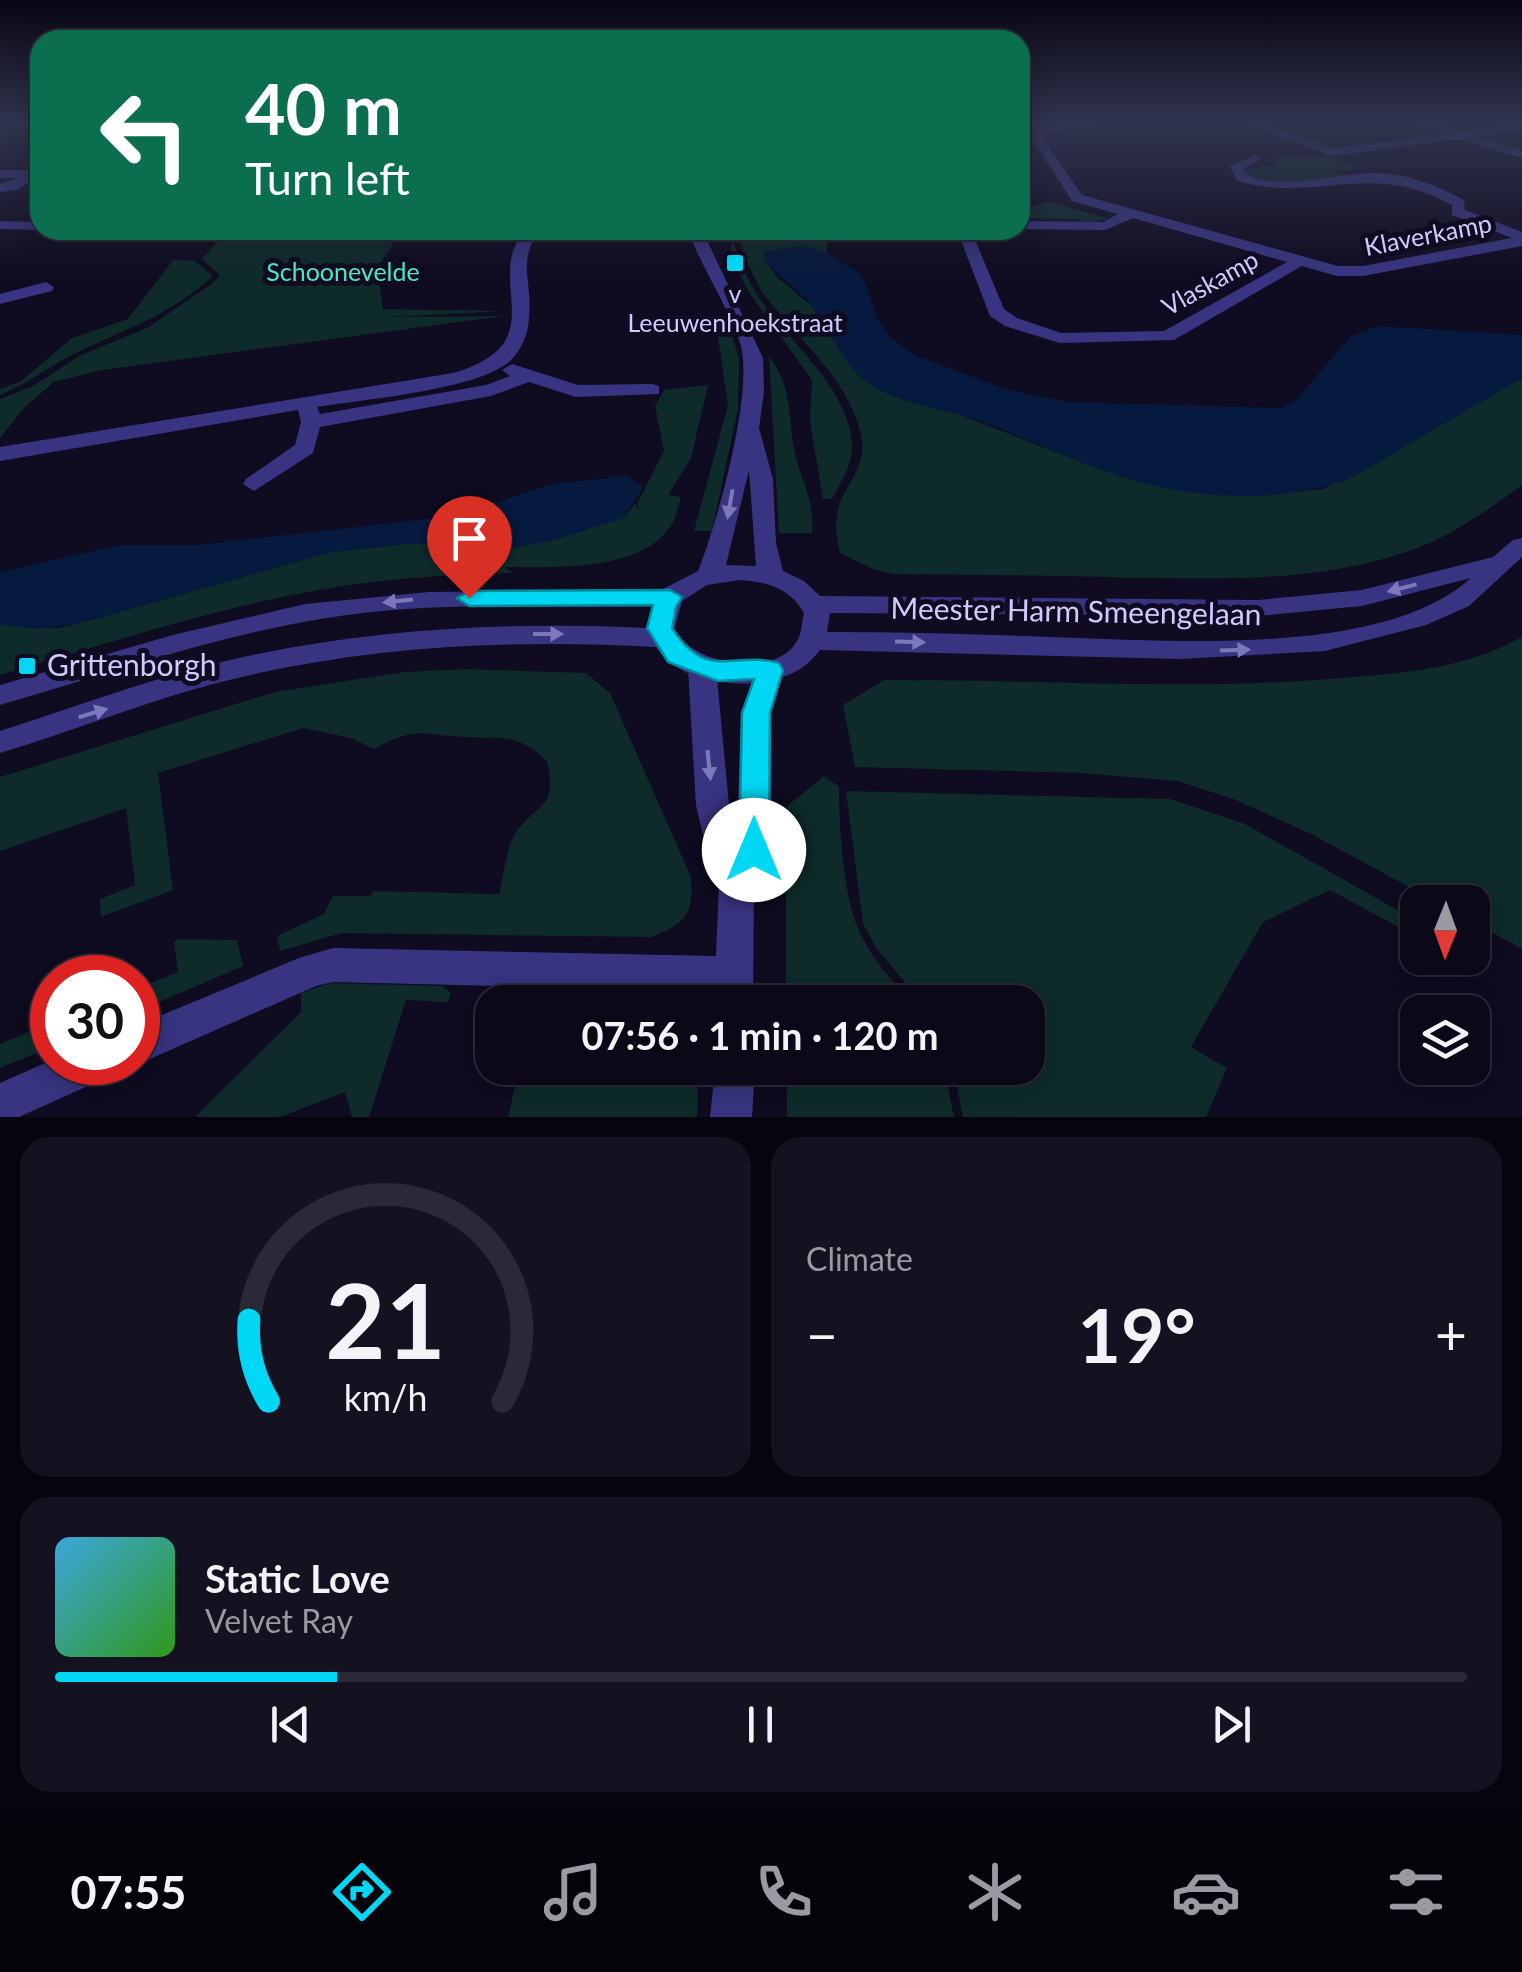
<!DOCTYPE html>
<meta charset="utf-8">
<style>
:root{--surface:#0b0818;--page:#141121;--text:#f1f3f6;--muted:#9a9aa2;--line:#2b2937;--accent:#00d7f5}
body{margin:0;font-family:Lato,sans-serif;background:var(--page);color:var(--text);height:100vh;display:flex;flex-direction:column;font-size:38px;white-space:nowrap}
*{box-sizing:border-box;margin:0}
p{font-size:32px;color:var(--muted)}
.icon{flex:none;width:55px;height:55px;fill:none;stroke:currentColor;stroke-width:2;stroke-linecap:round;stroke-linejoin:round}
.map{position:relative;height:1117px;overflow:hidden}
.side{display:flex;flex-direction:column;gap:20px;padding:20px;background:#06040d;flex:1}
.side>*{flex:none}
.guide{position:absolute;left:30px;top:30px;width:1000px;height:210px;border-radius:30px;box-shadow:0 5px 25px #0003,0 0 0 2px var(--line);background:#0b6e4f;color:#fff;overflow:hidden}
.needle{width:65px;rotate:181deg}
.fabs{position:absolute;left:1400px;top:885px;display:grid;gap:20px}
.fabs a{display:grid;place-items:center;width:90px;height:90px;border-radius:20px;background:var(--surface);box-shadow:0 5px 25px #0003,0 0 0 2px var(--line);font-size:50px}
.speed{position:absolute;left:30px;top:955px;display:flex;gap:20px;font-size:50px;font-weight:700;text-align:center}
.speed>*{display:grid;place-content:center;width:130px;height:130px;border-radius:50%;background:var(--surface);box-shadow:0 5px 25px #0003,0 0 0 2px var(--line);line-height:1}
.speed .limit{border:15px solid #d22;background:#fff;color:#111}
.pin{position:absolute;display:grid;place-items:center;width:85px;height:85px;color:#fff;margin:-102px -42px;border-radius:50% 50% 50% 0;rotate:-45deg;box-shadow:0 0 10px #0007}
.pin .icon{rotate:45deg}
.me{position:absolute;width:110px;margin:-55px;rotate:0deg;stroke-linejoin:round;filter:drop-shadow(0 0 8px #0008)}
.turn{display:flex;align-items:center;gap:35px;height:210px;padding:0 50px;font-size:45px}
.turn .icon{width:130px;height:130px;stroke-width:2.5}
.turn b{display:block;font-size:70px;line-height:85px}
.big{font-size:75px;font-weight:700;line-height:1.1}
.side .widget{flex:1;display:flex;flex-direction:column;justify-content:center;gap:15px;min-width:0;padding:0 35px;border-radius:30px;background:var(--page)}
.side .dial{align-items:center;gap:0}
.dial svg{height:260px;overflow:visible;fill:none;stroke:var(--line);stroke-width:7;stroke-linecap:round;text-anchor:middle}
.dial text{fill:var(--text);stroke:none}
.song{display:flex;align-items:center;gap:30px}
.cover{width:120px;height:120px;border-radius:15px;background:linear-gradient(135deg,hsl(200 70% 55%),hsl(110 70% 35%))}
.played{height:10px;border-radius:5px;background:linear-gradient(90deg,var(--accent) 20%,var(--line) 20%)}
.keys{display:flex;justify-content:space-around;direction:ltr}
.heat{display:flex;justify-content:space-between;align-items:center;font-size:55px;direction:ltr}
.side .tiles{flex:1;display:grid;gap:20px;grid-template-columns:1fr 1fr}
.widget:last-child{grid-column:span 2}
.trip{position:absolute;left:475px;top:985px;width:570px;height:100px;border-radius:30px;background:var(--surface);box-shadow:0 5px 25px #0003,0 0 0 2px var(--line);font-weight:700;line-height:100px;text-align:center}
.dock{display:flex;height:160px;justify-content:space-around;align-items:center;background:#04030a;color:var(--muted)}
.dock .icon{width:70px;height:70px}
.dock .current{color:var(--accent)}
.dock b{font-size:45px;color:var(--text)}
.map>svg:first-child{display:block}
</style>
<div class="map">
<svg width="1522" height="1117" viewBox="0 0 1522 1117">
<rect width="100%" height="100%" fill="#0f0b20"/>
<path fill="#0e2a2a" d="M1274,155L1335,157L1361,168L1337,172L1349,177C1314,182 1274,194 1243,170L1275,165Z
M1047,201L1109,219L1082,224L1078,219L1020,218V212Z
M228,230H402L377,268L383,309L505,311L392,317L504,316L102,370L54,382L24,408L0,438V399L33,386L79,356L149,327L214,282L220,275L202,259Z
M760,230H827V253L802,246L765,252L764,259L778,278L812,306L855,370L951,411L1099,469L1162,487L1260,495L1323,489L1522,378V485C1484,513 1449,538 1403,553C1310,584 1205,579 1107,577C1036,575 965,575 893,574L873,569L840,553C837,540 835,527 837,514C841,489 865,470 862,442C855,385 798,339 765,296C752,278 745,253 736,233Z
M731,236C738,255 745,276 756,293C784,338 854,391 852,449C852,466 840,483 832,499H823L810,421L812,380L752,297L731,260Z
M173,260L195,261L213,276C171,315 125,329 76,353C49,366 28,384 0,395V389L21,381L72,338L128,319Z
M715,316L728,322L739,358L738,409L712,531H694L728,405Z
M769,356C793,389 787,410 794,448C800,480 815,498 812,533H779Z
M708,385L691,458L668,495L681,497C678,507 676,519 670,527C640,572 553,567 505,567L513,573C450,575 386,578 324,589C214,608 107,644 0,675V624L58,628L80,623L331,552L413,543L507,549L623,518L635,504L640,512L637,504L664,451L655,406L664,390Z
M1522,637V949L1473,922L1472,902H1437L1311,834L1236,800L1178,781L1080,773L855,767L843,705L884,680C1033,679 1181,691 1329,679C1395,674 1464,670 1522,637Z
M466,669L586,673L610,693L691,877C694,915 685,924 651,937L342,933L280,951L277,936L324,914L333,896H370L373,891L499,894C504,876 506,845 517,831C540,800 557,811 547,761C517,733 503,739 466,737C421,735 418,725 374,749L351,738L303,728L158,773L173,890L101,917L100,899L135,885L126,808L0,851V777L275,692L404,672Z
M824,776L839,787C839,827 843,897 860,933C872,959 892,980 910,1002H786V807Z
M846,791L1170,799L1245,824L1417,921V937L1330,890L1263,922L1191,1047L1227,1068L1206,1117H963L953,1068H1028V1002H921L877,949L863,924Z
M178,939L237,940L243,966L138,1011V988L178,972L174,943Z
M330,983L442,986L451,993L448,1002L406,1000L369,1117H352L345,1092L280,1117H195L301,1012V993Z
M501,987L660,990L678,1002H493Z
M52,1022V1047L0,1068V1044Z
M519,1068H699L697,1117H508Z
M787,1068H944L954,1117H787Z"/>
<path fill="#06193e" d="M802,246L827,253L862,275L878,320L891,338L917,356L1005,389L1068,402L1281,408L1294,402L1351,336L1378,326L1522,335V378L1353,477C1274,508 1178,498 1099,469C1059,455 1020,435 980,421C944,408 895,404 865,381C842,363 830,329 812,306C798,288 778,278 764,259L765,252Z
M626,476L644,487L623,518L551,541L507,549L413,543L331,552L80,623L37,629L0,624V572L120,545H197L418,520L469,512L551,484Z"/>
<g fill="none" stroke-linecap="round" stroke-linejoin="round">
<path fill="#383481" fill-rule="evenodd" d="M1079,122H1112L1050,132L1043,138L1082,195L1338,266H1363L1512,238L1452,215V205C1368,159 1318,204 1237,181L1230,166L1255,155L1261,159L1243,170C1268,196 1340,172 1374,173C1406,173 1436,185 1464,200L1465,210L1522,232V246L1363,276H1337L1302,266L1174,340L1060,343L1005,326L990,316L957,230H971L1004,309L1017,318L1061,333L1164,331L1287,262L1133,218L1105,230L1020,229V221L1103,222L1118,214L1072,201L1031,137L1043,127Z
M1241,122H1257L1333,148L1443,134L1410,122H1427L1460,132L1522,124V130L1477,137L1522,150V158L1459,139L1332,156Z
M0,170H32L39,174L18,190L0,192V184L17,178H0Z
M0,221L40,222L42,230L0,229Z
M525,230H540C516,263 533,280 529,318C528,334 522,349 511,360C480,390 363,399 317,407L320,414L486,385L510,376L502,370L512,364L578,385L652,384L659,386V394L576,397L529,382L491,396L320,427L313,453L254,491L243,484L246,479L295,445L301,422L298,410L0,461V447L453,373C558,342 481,281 525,230Z
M46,282L54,287L52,291L0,304V294Z
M702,658L712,661L716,668L729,805L737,841L741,713L760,662H780L784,669L771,713V850L754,882L753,1002H715V991L333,982L316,986L152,1058L138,1063L136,1062L138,1025L299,958L333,948L716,956L719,882L708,857L696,805L688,668L692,661Z
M52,1060L116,1062L110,1076L19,1117H0V1083Z
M715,1068H755L752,1117H710Z"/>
<path fill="#383481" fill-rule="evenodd" d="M688,230H702L763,358L764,392L759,428L773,479L776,543L783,571L804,581L820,596L1258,600L1362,590L1493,557L1513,540L1522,538V557L1469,606L1426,625L1325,651L1180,659L820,650C815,656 809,663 803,667C765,694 681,688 656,647C509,639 360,646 217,683C144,702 73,731 0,753V731C72,708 144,681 217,663C358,629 503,621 647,628L652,606C550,609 448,601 347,615C228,631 115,672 0,705V685L173,635L305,604L429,592L663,589L698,571C717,524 755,389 740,343C727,304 702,269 688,230ZM749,470L756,566L726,565ZM1471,578C1382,659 1162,640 1049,637C975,634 901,632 827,632L830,613L1258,616L1362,606ZM740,580C767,582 790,588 804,613C802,620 802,630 799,637C780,681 695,665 674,631L682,601L707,585Z"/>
</g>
<defs><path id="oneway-solid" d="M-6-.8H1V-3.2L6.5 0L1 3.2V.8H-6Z" transform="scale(2.5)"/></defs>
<g fill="#7d78ba">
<use href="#oneway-solid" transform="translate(730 504) rotate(100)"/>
<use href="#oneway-solid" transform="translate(1402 588) rotate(166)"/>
<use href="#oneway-solid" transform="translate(398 601) rotate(174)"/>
<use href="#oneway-solid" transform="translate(548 634)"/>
<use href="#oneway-solid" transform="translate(910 642) rotate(2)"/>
<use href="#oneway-solid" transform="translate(1235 650) rotate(-2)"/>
<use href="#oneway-solid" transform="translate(93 713) rotate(-17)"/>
<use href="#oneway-solid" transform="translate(709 765) rotate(84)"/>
</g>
<linearGradient id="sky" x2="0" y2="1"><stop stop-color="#080612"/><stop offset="0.44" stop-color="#31344e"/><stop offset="1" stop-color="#31344e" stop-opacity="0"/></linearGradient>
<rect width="1522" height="278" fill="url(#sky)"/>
<path fill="#00d7f5" stroke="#008c9f" stroke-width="2.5" d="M670,590L682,597L676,607L672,628C708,683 732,650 779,663L783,670L770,713L769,850L765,859L754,863L743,859L739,850L742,713L754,679L718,681L668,662L647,628L653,605L469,606L457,598L469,591Z"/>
<g fill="#00d7f5" stroke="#0f0b20" stroke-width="4">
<rect x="725" y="253" width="20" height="20" rx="5"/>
<rect x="17" y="656" width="20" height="20" rx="5"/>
</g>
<g text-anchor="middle" stroke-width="10" stroke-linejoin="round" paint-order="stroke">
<g font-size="25" fill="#d1caff" stroke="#0f0b20">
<text transform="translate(1428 235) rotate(-11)" y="9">Klaverkamp</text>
<text transform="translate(1210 283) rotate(-29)" y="9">Vlaskamp</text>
</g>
<g font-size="25" fill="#51e5c3" stroke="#0f0b20">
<text x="343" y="281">Schoonevelde</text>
</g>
<g font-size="25" fill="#d1caff" stroke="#0f0b20">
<text x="735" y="303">v<tspan x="735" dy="29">Leeuwenhoekstraat</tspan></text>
</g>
<g font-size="30" fill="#d1caff" stroke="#0f0b20">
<text transform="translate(1076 612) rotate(1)" y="10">Meester Harm Smeengelaan</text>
</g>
<g font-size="30" fill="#d1caff" stroke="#0f0b20" text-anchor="start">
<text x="47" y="676">Grittenborgh</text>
</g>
</g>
</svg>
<div class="fabs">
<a><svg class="needle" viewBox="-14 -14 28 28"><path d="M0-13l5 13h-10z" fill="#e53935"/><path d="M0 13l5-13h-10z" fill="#9a9aa2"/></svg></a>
<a><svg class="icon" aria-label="layers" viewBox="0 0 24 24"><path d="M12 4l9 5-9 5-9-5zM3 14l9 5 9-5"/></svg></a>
</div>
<div class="speed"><div class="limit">30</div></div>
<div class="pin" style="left:469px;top:598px;background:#d93025"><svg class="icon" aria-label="arrive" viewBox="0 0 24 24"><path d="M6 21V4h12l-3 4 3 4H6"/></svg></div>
<svg class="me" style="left:754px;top:850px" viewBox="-20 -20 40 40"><circle r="19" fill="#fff"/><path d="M0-13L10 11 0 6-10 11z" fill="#00d7f5"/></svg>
<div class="trip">07:56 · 1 min · 120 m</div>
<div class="guide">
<div class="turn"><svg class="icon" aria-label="left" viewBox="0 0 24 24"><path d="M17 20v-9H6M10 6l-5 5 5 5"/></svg><div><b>40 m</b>Turn left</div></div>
</div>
</div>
<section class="side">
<div class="tiles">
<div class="widget dial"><svg viewBox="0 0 100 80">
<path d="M14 69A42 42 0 1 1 86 69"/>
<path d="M14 69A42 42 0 0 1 8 44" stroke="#00d7f5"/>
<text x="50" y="56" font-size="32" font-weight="700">21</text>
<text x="50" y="72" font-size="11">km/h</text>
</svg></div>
<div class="widget"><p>Climate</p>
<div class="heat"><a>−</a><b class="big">19°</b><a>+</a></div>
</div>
<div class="widget">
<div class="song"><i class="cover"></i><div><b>Static Love</b><p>Velvet Ray</p></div></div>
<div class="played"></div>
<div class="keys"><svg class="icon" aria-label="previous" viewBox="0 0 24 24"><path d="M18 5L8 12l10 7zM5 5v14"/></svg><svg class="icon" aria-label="pause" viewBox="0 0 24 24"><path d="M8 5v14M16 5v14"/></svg><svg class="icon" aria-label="next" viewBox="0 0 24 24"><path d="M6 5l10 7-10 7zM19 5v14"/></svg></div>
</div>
</div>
</section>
<nav class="dock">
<b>07:55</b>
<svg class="icon current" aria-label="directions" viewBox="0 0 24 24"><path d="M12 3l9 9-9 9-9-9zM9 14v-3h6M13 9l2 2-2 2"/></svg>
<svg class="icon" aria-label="music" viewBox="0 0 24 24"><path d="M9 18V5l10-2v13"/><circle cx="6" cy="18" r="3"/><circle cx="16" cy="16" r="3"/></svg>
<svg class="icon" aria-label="phone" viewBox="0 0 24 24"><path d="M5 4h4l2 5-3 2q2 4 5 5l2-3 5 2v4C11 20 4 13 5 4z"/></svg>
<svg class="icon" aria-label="climate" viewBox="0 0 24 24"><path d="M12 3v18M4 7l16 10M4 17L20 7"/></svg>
<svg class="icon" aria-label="car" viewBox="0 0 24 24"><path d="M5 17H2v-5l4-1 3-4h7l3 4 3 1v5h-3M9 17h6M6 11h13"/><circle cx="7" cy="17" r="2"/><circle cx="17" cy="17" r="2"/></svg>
<svg class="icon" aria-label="filters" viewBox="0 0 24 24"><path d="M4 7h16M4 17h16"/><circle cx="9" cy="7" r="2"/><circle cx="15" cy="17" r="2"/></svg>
</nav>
